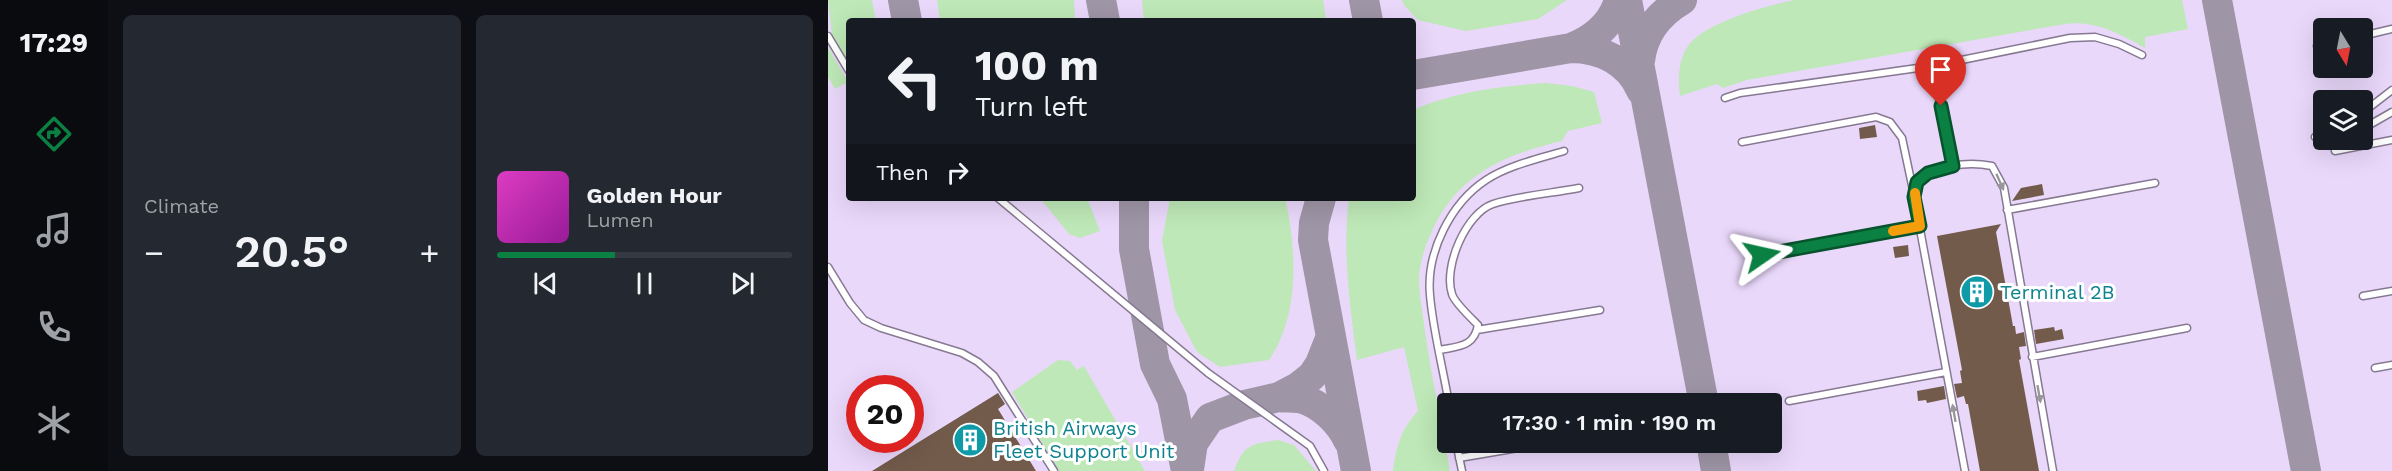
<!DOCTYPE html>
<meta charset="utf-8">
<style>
:root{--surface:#171b24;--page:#242831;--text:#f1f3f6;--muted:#9ea1a6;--line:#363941;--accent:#0b8043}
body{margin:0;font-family:"Work Sans",sans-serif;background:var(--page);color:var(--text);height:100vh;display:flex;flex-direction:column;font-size:22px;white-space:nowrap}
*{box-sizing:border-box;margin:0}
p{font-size:20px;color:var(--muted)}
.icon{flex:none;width:33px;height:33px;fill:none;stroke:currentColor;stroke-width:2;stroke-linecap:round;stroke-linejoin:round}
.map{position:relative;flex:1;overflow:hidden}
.panel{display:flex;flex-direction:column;gap:15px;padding:15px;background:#0d0f14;width:720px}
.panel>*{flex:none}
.banner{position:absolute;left:18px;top:18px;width:570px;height:183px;border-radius:6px;box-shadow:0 6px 24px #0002;background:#171b24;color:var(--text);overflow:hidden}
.needle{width:39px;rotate:170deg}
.controls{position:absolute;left:1485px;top:18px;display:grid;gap:12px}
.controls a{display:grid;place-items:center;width:60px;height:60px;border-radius:6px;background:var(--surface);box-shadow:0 6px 24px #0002;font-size:30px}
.speed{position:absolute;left:18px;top:375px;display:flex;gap:12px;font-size:30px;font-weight:700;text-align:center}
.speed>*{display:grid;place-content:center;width:78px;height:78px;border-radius:50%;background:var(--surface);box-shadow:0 6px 24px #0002;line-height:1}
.speed .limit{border:9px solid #d22;background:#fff;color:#111}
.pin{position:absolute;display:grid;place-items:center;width:51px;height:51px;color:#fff;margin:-62px -26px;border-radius:50% 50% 50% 0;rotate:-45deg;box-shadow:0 0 6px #0007}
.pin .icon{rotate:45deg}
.me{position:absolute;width:66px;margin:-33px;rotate:79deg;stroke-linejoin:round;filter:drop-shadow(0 0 4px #0008)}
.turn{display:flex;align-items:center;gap:21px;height:126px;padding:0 30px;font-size:27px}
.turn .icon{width:78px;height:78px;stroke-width:2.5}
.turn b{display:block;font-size:42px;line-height:51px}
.then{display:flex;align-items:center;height:57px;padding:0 30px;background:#0003;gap:12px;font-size:22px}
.big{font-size:45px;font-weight:600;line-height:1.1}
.panel .widget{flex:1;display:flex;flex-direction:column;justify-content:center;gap:9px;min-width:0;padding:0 21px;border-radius:9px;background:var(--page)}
.song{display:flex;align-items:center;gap:18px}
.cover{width:72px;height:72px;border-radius:9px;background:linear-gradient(135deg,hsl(310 70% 55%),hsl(300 70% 35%))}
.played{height:6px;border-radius:3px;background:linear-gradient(90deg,var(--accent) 40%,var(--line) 40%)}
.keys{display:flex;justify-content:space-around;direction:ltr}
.heat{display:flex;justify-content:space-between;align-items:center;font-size:33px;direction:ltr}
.panel .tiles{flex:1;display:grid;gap:15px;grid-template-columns:repeat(2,1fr)}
.trip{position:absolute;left:609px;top:393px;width:345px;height:60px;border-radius:6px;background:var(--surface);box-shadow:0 6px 24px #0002;font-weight:600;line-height:60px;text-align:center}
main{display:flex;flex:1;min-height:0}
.menu{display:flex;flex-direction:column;width:108px;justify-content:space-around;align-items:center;background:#090b0e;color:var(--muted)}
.menu .icon{width:42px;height:42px}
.menu .selected{color:var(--accent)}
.menu b{font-size:27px;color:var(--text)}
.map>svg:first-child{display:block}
</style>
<main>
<nav class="menu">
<b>17:29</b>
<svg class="icon selected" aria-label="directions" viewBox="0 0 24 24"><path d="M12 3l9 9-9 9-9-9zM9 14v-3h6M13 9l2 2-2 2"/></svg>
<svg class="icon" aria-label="music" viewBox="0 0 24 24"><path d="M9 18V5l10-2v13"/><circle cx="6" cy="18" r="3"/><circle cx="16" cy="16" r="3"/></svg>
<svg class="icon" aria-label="phone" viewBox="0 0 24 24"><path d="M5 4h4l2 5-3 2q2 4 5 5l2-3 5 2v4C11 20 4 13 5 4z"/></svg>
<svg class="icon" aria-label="climate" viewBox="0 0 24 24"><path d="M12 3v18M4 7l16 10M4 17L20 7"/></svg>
</nav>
<section class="panel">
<div class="tiles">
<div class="widget"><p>Climate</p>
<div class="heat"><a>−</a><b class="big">20.5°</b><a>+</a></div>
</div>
<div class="widget">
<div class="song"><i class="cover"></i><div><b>Golden Hour</b><p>Lumen</p></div></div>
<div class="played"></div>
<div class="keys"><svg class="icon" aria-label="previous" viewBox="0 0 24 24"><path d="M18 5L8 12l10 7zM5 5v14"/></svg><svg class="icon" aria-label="pause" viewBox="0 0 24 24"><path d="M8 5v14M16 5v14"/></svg><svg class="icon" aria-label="next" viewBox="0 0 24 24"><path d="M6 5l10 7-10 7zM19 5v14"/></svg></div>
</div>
</div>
</section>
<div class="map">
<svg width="1564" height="471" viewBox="0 0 1564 471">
<rect width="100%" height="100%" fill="#f3e8fe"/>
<path fill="#ead8fb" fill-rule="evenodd" d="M0,0H1564V471H0ZM21,21H585V198H21ZM1496,28H1534V68H1496ZM1496,100H1534V140H1496ZM32,388H82V440H32ZM620,404H944V442H620Z"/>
<path fill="#bee8b7" d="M0,0H44L48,21H21V64L4,35Z
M109,0H246L247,21H112Z
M314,0H495L498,20L316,21Z
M574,0H739L710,19L638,31L590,20L576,5Z
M967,0H1354L1360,29L1317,37V48C1292,34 1267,20 1237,24L919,80L895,88L889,84L852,96C850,80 850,60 860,46C875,23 940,5 967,0Z
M0,47L20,82L7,89L0,77Z
M717,83L744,86L766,92L774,123L740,131L734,141C682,153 635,172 609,221C600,238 592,258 591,278C591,296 595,314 597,332C604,379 614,425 622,471H565C568,447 573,429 590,411L576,347L529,360C522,305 514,253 521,198H585V110C626,92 673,86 717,83Z
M212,198H259L272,231L252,238L241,234Z
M342,198H457C469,249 472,315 441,360L392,367L369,352L347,310L334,241Z
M230,360L242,361L249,370L256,366L317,471H231L184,392Z
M450,440L466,445L488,471H406C416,444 423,444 450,440Z"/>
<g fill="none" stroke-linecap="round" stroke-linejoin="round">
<path stroke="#9e95a6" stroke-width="30" d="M75,0L79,21
M273,0L277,21
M536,0L540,21
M791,0C784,25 766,39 743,48C773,48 801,62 813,90
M799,0L876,404
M1389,0L1478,471
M812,61C815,33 830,14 854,0
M585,75L743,48L762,40
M306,198V249L327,364L344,399L358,471
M493,198L486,223L485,240L528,471
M451,397C459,398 468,397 475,399C494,405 512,423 520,440
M883,442L888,471
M361,469L365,443L382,418L416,405L451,397L470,387L484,376L492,364L503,336"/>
</g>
<path fill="#735b4b" d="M1047,125L1049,137L1032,139L1031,128Z
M1214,184L1216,195L1184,201L1193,188Z
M1173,224L1168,232L1185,326H1187L1188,334L1196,332L1198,346L1191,347L1193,359L1191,360L1211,471H1152L1140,404H1138L1136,396L1129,398L1126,384L1134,383L1132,371L1134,370L1109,236Z
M1080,245L1081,256L1067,258L1065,247Z
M1226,327L1227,331L1234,329L1236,339L1208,344L1206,330Z
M1116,386L1118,399L1099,403L1098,400L1090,401L1089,391Z
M170,393L177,404L170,409L208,471H44Z"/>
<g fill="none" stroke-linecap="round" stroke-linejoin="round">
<g stroke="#867992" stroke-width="9">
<path id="lane" d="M0,36L21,71
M1534,36L1564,29
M1489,46L1496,45
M1104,66L1125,166
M897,98L912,93L1104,66L1242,38L1267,37L1291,44L1314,55
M1534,109L1542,107L1564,90
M1534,127L1543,124L1564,112
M1487,137L1496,135
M914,142L1048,117L1062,122L1074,138L1085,190
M1507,151L1564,140
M170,198L380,373L482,446L496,471
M1179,210L1327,183
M934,255L1092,226
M0,267L22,303L36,320L53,328L134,353L150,362L166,376L226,471
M1535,296L1564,291
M649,330L772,310
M612,350C631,346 646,347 650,325C643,318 626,302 624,294C615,267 638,213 665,204C688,196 726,193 751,188
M1204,357L1359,328
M1547,368L1564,365
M961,401L1118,372
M621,404C615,368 605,331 602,295C598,252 623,203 658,180C681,165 710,159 736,151
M628,442L634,471
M631,458L725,442
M1137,471L1086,197L1089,182C1109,165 1139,161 1164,166L1176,188L1225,471"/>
</g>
<use href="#lane" stroke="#fff" stroke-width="6"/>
</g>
<defs><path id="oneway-solid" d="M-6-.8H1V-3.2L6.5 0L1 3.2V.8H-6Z" transform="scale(1.5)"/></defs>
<g fill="#99979b">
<use href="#oneway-solid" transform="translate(1172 182) rotate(66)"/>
<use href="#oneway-solid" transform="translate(1211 394) rotate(80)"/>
<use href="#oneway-solid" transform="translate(1126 413) rotate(-100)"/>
</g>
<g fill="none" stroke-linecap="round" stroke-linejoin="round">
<g stroke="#07532c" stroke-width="15">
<path id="route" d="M934,255L1092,226L1086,197L1089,182L1100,173L1125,166L1113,106"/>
</g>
<use href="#route" stroke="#0b8043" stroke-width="10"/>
<path stroke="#f59e0b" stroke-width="10" d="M1065,231L1092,226L1087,193"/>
</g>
<defs>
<g id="building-disc" transform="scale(1.725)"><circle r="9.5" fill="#0f9aa8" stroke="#fff"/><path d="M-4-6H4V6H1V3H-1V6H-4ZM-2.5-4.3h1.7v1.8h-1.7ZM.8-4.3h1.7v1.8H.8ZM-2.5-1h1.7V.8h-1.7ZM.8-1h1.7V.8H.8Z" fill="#fff"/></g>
</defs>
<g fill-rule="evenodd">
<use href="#building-disc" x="1149" y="292"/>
<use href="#building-disc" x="142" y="440"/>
</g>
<g text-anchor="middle" stroke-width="6" stroke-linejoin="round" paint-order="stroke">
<g font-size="20" fill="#0d838f" stroke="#fff" text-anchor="start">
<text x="1172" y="299">Terminal 2B</text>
<text x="165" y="435">British Airways<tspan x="165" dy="23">Fleet Support Unit</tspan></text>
</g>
</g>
</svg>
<div class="controls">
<a><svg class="needle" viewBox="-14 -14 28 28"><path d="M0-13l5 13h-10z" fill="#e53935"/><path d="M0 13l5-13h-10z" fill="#9ea1a6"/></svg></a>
<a><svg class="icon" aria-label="layers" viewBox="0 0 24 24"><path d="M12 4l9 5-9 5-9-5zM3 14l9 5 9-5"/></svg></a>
</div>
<div class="speed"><div class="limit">20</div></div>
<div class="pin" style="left:1113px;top:106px;background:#d93025"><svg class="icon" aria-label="arrive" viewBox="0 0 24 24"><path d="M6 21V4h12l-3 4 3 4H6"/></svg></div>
<svg class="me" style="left:934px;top:255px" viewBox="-20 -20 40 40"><path d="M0-17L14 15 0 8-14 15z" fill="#0b8043" stroke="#fff" stroke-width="4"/></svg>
<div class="trip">17:30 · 1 min · 190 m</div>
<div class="banner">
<div class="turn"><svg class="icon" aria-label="left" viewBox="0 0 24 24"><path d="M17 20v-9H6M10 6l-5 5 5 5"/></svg><div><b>100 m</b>Turn left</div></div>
<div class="then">Then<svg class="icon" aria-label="right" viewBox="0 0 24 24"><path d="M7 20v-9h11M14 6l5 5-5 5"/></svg></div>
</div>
</div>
</main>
